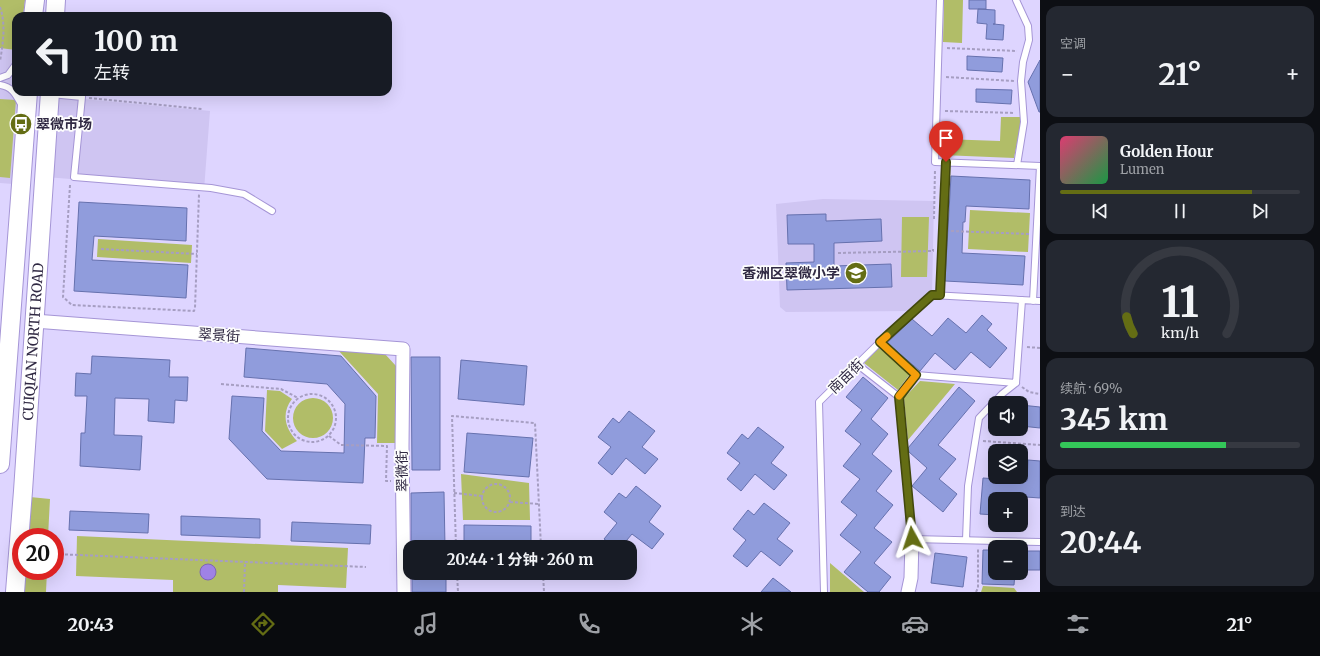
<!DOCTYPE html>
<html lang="zh">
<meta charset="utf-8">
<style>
:root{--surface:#171b24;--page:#242831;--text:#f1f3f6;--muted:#9ea1a6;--line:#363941;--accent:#646d14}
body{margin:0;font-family:Merriweather,"Noto Sans SC",serif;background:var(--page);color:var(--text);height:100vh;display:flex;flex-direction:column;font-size:15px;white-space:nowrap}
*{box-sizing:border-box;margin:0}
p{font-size:13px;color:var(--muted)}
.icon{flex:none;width:22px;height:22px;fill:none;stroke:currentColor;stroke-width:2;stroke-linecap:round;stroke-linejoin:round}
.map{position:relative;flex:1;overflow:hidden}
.side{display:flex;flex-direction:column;gap:6px;padding:6px;background:#0d0f14;width:280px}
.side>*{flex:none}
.top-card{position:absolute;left:12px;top:12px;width:380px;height:84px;border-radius:12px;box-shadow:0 4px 16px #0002;background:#171b24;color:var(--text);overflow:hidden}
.fabs{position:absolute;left:988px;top:396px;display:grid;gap:8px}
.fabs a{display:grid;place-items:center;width:40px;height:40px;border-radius:8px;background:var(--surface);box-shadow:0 4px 16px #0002;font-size:20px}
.speed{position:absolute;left:12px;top:528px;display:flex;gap:8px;font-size:20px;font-weight:700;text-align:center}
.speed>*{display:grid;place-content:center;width:52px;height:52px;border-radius:50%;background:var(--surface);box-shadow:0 4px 16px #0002;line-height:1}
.speed .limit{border:6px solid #d22;background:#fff;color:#111}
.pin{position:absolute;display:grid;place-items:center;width:34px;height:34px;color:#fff;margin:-41px -17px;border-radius:50% 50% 50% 0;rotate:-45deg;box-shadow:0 0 4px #0007}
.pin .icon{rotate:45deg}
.me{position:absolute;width:44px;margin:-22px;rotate:355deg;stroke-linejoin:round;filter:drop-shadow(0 0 3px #0008)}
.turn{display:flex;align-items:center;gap:14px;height:84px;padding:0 16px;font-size:18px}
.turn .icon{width:52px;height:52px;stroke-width:2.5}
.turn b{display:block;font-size:28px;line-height:34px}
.big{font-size:30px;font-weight:700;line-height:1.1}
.side .tile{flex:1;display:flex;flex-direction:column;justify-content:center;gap:6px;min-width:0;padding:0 14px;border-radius:12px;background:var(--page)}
.side .dial{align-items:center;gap:0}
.dial svg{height:104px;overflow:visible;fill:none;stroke:var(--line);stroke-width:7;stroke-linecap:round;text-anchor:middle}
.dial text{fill:var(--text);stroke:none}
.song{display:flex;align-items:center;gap:12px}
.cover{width:48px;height:48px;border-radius:6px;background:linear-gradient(135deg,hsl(340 70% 55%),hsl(140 70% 35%))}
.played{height:4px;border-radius:2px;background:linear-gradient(90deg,var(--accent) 80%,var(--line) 80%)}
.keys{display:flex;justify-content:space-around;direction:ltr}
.heat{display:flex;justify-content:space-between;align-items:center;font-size:22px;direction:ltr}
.charge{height:6px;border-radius:3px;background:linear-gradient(90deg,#34c759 69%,var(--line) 0)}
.trip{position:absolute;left:403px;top:540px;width:234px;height:40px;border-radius:12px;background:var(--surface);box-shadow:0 4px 16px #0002;font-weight:700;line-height:40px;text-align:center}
.menu{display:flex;height:64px;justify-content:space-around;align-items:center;background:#090b0e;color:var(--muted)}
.menu .icon{width:28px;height:28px}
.menu .selected{color:var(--accent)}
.menu b{font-size:18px;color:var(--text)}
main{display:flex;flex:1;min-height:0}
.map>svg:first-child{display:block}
</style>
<main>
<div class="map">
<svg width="1040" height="592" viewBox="0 0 1040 592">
<rect width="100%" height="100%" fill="#ded5ff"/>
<path fill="#cfc5f2" d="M0,0H29L27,16H16V92H21L13,184L0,183Z
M52,96L210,111L204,190L46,177Z
M823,199L934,201L932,295L914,311L786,312L780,307L776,204Z"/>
<path fill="#b1bd68" d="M0,0H25L23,16H16V50L0,48Z
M944,0H963L962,43L943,42Z
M0,99L16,100L10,178L0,177Z
M1001,117H1021V124L1014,158L942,155L943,139L1000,141Z
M970,210L1030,213L1028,252L968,249Z
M902,217H929L927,277H901Z
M98,239L192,245L191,263L97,257Z
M879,348L910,374L898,390L864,363Z
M338,350L385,354L396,366V443H377L378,394Z
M920,381L955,384L908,440L904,398Z
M267,390L280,391L292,399C281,413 285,429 297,441L282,449L265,431Z
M293 418a20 20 0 1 1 40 0a20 20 0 1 1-40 0Z
M461,474L529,483L530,520H463Z
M30,497L50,499L48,537H27Z
M77,536L348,548L346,588L278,585V592H173V580L76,576Z
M830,563L864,592H830Z
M24,571H47L46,592H23Z
M983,586L1014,588L1017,592H981Z"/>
<path fill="#9f82e6" stroke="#7e67b5" d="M200 572a8 8 0 1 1 16 0a8 8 0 1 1-16 0Z"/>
<path fill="#909cdc" stroke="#6671ae" d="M969,0H986V9H969Z
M978,9L995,10V24H993L1004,25L1003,40L986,39L987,24L977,23Z
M967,56L1003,58L1002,72L967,70Z
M1040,60V112H1039L1028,82Z
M976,89L1012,90L1011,104L976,102Z
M951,176L1030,180L1029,209L966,206L965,222H963L962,253L1025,256L1023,285L945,281Z
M79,202L187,208L186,241L94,236L92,260L188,265L186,298L74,291Z
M826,214V221L881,219L882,241L834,243V266L891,264L892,287L787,290L786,263L814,262V244H788L787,215Z
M982,315L992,324L987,330L1007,348L990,368L971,352L955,370L935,353L920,371L887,343L912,319L932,336L948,318L966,333Z
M246,348L341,356L376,396L375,438H365L363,483L267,479L229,439L232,396L264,398L262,431L281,451L344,453L345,404L327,384L244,377Z
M92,356L170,360L169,377H188L187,401L175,400L174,423L148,421L149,399L115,398L114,435L142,436L140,470L80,466L81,433H85L87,396H75L76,373L91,374Z
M411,357H440V470H412Z
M461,360L527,366L524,405L458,399Z
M863,377L888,398L871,419L888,434L872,454L892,471L876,491L893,505L874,528L892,542L874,563L891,577L879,592H868L844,572L861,552L840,535L857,515L841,502L860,479L843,466L861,444L845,431L862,410L846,397Z
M959,387L975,401L938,445L956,459L939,479L957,494L943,512L912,486L927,468L909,452L908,448Z
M1021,405L1040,407V428L1021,426Z
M629,411L655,431L642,447L658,459L645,474L626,458L612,475L598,463L611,447L598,437L613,418L619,423Z
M758,427L784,447L771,463L787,475L774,490L755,474L741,491L727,479L740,463L727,453L742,434L748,439Z
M467,433L533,438L529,477L464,472Z
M1028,460L1040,461V498L1026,497V499H995V515L980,514L983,478L1027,481Z
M636,486L661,506L649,522L664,534L652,549L632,534L621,547H615L604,539L617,523L604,512L619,493L626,498Z
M444,492L445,547H411V493Z
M764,503L790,523L777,539L793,551L780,566L761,551L747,567L733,556L746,540L733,529L748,510L754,515Z
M70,511L149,514L148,533L69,530Z
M181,516L260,519V538L181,535Z
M292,522L371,525L370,544L291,541Z
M464,525L531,526V547H464Z
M983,550H995V573H1015L1014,585L982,584Z
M1021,551H1040V570H1021Z
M935,553L967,557L963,587L931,583Z
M412,573H446V592H412Z
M773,578L791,592H761Z"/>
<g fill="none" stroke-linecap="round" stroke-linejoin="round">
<g stroke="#a595d6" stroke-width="8">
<path id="service" d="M940,0L935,162L1040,166L1033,301
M1016,0L1028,26L1029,40L1023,62L1021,81L1024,122L1017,165
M0,78L8,75L16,64
M0,85C13,87 16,95 22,106
M51,94L82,97L74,177L211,188L244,194L272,211
M940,295L946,162
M880,342L916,375
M858,365L899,397
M1016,383L1022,300
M966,540L968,486L979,418L1002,394L1016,383L916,375L899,397L912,539L1040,542
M824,592L819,402L880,342L932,295L1040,301"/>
</g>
<g stroke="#a595d6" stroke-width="15">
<path id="minor" d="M34,321L403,349L402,446L404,592
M908,592L911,578L912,539"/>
</g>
<g stroke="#a595d6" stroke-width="20">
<g id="secondary">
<path d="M33,16L35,0"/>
<path d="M55,16L56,0"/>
<path d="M0,464L28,92"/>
<path id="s1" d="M15,592L23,491L50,92"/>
</g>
</g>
<path stroke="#a69ec2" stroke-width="2" stroke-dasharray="3 2" stroke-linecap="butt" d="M0,7C6,24 3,44 0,61
M947,48L1017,51
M946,77L1014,81
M89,98L202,109
M945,111L1015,113
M70,185L63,297L72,305L194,311L195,308L199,194
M934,219L935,169
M951,231L1029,234
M101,249L197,254
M838,253L933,251V249
M1027,347L1040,348
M221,384L281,389L298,398
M1022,387L1029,392L1040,394
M288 418a24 24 0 1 1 48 0a24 24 0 1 1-48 0Z
M329,436L341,445L387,446L386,481H391
M983,441L1040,445
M482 498a14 14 0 1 1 28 0a14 14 0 1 1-28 0Z
M454,493L482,496
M510,502L539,504
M456,547L452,416L535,423L541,547
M55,554L366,567
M457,573L458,592
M543,573L544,592
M457,575L543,576
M244,592L245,562
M976,592L978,588V549"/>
<use href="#service" stroke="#fff" stroke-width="6"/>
<use href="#minor" stroke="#fff" stroke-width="13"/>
<use href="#secondary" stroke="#fff" stroke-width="18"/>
</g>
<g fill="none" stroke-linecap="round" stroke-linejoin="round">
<g stroke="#41470d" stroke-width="10">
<path id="route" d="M912,538L899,397L916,375L880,342L932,295H940L946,162"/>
</g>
<use href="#route" stroke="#646d14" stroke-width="7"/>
<path stroke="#f59e0b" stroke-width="7" d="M887,336L880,342L916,375L899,396"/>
</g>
<defs>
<g id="bus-disc" transform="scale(1.15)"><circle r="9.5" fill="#646d14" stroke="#fdfdfd"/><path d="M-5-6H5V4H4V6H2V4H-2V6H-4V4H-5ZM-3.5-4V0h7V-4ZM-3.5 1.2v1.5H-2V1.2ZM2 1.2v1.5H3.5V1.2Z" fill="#fff"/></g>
<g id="school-disc" transform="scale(1.15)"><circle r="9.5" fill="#646d14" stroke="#fdfdfd"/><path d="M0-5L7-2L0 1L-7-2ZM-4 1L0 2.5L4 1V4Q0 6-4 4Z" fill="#fff"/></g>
</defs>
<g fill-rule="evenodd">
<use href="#bus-disc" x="21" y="124"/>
<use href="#school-disc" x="856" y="273"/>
</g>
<g text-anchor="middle" stroke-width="3.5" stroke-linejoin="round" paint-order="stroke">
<g font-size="14" font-weight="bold" fill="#302943" stroke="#fdfdfd" text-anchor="start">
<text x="36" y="129">翠微市场</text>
<text x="840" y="278" text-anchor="end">香洲区翠微小学</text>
</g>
<g font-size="14" fill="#302943" stroke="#fdfdfd">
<text transform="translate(219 335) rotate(4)" y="5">翠景街</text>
<text dy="5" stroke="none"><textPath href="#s1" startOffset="251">CUIQIAN NORTH ROAD</textPath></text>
<text transform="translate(846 376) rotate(-44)" y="5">南亩街</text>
<text transform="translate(402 471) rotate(-91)" y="5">翠微街</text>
</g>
</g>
</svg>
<div class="fabs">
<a><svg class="icon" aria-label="sound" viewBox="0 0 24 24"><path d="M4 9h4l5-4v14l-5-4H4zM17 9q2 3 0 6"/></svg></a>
<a><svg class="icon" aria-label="layers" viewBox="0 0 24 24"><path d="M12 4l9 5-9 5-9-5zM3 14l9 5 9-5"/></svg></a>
<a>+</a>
<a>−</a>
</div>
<div class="speed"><div class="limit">20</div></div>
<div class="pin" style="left:946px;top:162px;background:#d93025"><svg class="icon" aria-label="arrive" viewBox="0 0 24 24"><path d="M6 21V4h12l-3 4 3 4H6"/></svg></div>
<svg class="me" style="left:912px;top:538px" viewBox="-20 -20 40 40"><path d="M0-17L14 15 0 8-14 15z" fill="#646d14" stroke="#fff" stroke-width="4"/></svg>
<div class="trip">20:44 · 1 分钟 · 260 m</div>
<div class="top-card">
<div class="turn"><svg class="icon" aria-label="left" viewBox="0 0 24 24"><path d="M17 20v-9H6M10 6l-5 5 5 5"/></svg><div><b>100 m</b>左转</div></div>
</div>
</div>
<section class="side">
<div class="tile"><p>空调</p>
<div class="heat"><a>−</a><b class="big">21°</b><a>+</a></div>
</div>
<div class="tile">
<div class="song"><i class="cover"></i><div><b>Golden Hour</b><p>Lumen</p></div></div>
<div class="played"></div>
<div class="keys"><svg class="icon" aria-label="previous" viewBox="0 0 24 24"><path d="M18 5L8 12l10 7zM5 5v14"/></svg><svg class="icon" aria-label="pause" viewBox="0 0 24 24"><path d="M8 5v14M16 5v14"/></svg><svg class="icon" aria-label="next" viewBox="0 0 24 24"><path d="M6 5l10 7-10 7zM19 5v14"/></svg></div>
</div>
<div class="tile dial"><svg viewBox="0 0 100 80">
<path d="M14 69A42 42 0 1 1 86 69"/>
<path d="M14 69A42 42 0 0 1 9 56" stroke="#646d14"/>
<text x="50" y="56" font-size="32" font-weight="700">11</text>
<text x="50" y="72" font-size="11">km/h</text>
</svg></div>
<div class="tile"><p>续航 · 69%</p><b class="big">345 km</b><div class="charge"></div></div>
<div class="tile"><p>到达</p><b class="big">20:44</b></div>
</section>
</main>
<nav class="menu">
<b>20:43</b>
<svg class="icon selected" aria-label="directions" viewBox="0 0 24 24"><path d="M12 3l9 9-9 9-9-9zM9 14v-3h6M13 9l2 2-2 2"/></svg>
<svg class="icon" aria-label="music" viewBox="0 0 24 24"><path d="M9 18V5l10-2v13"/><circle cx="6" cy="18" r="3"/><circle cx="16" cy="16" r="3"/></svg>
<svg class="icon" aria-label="phone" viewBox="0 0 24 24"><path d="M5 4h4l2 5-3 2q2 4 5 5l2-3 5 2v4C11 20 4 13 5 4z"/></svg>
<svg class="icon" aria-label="climate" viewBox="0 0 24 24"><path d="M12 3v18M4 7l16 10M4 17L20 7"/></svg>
<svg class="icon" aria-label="car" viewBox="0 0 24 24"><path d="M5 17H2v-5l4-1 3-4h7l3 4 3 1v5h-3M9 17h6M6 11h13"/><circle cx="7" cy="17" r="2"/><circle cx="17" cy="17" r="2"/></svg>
<svg class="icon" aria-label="filters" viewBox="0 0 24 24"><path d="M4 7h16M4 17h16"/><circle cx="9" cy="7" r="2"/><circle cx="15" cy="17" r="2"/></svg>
<b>21°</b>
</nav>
